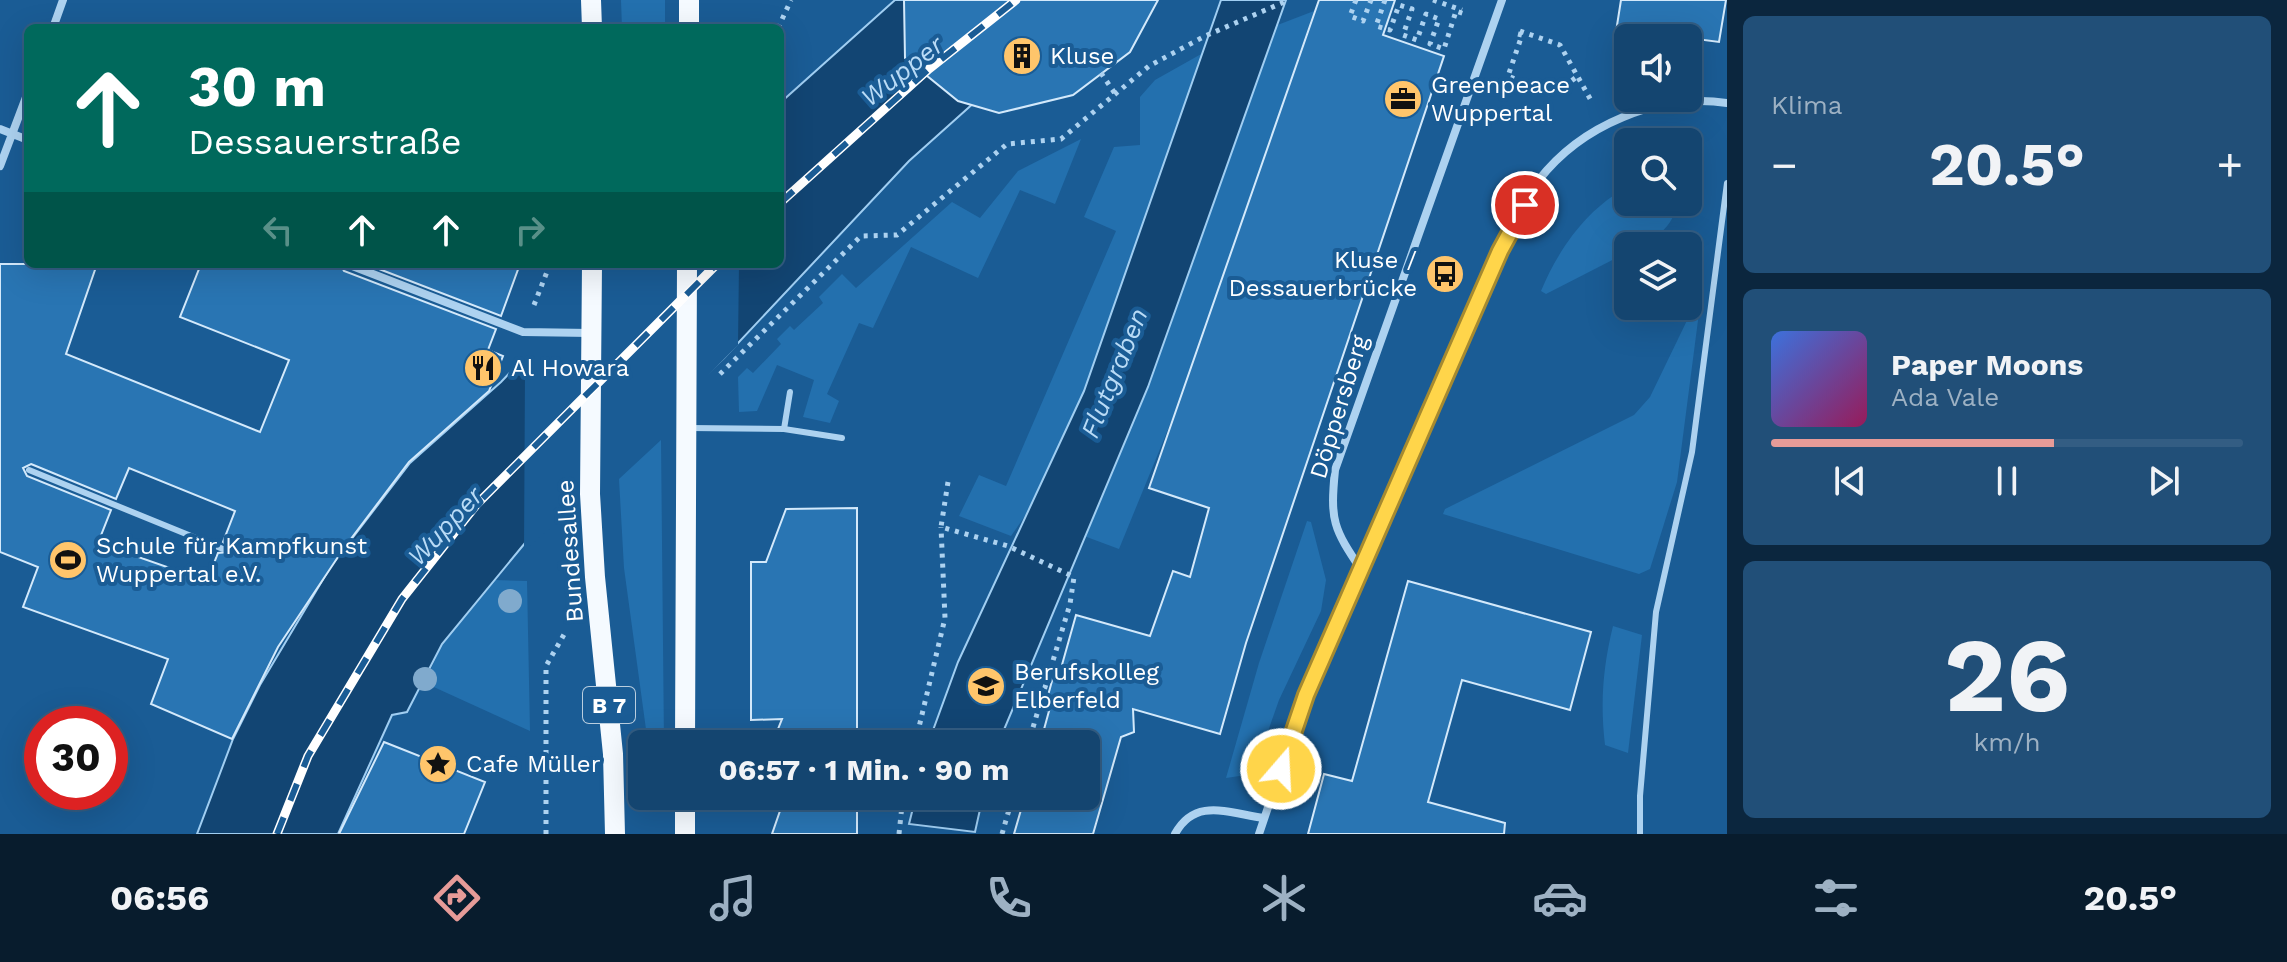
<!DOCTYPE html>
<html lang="de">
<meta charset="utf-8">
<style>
:root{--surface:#144570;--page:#214f78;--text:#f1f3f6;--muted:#9db1c3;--line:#335d83;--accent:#e69b98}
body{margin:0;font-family:"Work Sans",sans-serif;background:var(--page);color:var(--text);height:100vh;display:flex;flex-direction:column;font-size:30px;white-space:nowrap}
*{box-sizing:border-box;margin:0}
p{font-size:26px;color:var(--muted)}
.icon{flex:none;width:44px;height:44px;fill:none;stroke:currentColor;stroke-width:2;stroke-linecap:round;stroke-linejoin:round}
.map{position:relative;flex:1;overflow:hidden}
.sheet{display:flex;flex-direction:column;gap:16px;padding:16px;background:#0b263e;width:560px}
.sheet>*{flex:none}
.banner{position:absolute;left:24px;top:24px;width:760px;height:244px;border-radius:12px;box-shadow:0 8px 32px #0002,0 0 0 2px var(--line);background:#00695c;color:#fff;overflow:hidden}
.buttons{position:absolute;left:1614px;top:24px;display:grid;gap:16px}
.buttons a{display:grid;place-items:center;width:88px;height:88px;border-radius:12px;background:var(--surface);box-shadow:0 8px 32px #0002,0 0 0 2px var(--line);font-size:40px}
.speed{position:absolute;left:24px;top:706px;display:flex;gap:16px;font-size:40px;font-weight:700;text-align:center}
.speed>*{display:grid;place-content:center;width:104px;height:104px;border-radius:50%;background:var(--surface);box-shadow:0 8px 32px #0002,0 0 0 2px var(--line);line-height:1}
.speed .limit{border:12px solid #d22;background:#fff;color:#111}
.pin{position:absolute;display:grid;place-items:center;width:68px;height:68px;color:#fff;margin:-34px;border:4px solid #fff;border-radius:50%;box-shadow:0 2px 8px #0007}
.me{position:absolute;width:88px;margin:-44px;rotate:19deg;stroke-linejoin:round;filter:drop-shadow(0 0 6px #0008)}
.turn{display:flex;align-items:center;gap:28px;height:168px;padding:0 32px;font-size:36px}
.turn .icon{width:104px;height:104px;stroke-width:2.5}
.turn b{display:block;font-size:56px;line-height:68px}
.lanes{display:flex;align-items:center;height:76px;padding:0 32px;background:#0003;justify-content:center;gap:40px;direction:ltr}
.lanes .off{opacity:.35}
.big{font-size:60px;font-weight:700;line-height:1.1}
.sheet .tile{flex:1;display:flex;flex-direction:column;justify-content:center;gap:12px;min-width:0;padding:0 28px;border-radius:12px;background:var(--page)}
.sheet .dial{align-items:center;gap:0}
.dial b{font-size:104px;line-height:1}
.song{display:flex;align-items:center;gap:24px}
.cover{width:96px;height:96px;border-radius:12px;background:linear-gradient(135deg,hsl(220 70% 55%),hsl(330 70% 35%))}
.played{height:8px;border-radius:4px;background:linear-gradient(90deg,var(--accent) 60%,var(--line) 60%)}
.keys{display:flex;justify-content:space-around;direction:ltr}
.heat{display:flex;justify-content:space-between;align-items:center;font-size:44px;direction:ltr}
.trip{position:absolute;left:628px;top:730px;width:472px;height:80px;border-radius:12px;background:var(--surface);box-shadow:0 8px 32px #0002,0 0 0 2px var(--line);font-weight:700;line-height:80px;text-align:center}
.dock{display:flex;height:128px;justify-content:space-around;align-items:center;background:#081c2d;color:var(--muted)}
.dock .icon{width:56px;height:56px}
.dock .on{color:var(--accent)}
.dock b{font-size:36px;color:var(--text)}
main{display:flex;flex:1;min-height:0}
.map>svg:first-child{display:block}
</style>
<main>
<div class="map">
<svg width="1727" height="834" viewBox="0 0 1727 834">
<rect width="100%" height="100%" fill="#1a5c95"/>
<path fill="#2370ae" d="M621,0H665V28H622Z
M1314,11L1187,383L1119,549L1084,536L1148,387L1275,26Z
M1203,53L1084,391L1027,513L1011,536L959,516L979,475L1006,486L1116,231L1084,217L1114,147L1140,145V97L1155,80Z
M1081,139L1055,204L1020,190L978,278L911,247L873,328L859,323L827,394L839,401L830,423L803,417L814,380L777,365L757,411L739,412L738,377L747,368L753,373L781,344L777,339L790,326L794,330L823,303L819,297L842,274L856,288L952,202L980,218L1018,171Z
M1628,187V202H1676C1677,225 1650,246 1628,246V252L1546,294L1541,291C1558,250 1587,208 1628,187Z
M1700,305L1677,482L1650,569L1639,574L1443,514L1445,509L1634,415L1650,397L1694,306Z
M661,440L664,744H648L624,568L619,479Z
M1307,521L1311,522L1326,580L1321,611L1279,700L1253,774L1226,778L1259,663Z
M495,580L527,581L530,731L425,683L442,644Z
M1613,626L1642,635L1628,753L1605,745C1600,703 1603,667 1613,626Z"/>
<path fill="#124573" stroke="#a0cef2" stroke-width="2" d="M895,0H1100L1043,41L909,161L724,358L525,543L442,644L407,712L392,715L338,834H197L233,739L260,685L331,566L410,463L501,382L613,264H780V103Z
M1221,0H1286L1148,387L998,744H928L958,662L1084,391Z
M916,796H983L975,832L909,824Z"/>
<path fill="#1a5c95" d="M608,264H739L738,345L576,508L524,550L525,370L511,363Z"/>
<path fill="#2975b3" stroke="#d3e9fb" stroke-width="2" fill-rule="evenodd" d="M904,0H1158L1130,52L1073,95L999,113L958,101L905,58Z
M1319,0H1395L1383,35L1444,56L1246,643L1220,734L1133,709L1134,732L1121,737L1093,834H1014L1025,796H1086V744H1040L1049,711L1044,710L1055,670L1060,672L1076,615L1150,636L1173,571L1190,577L1209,508L1149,488Z
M1621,0H1726L1719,42L1689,38H1615Z
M0,264H97L66,354L260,432L289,360L180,317L201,264H340L344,271L496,329L488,350L503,356L489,391L409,462L344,548L278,647L232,739L151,704L168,659L23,607L38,567L0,552ZM31,464L116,499L129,468L235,511L223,542L228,546V552L218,553L207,581L98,543L111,510L27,476L23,468Z
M366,264H520L501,316Z
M857,508V744H772L782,719L751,720V562H766L786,509Z
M1408,581L1591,632L1570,710L1462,680L1428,802L1505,823L1504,834H1308L1324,774L1352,781Z
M384,742L485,782L464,834H339Z
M778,796H857V834H772L781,808L774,806Z"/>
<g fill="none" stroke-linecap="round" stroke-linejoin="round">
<path stroke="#add2f0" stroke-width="5" stroke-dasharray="4 6" stroke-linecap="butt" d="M1356,0L1350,16L1363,21L1371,0
M1385,0L1376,26L1390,30L1399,5L1412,9L1403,35L1417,40L1426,14L1439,19L1430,44L1444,49L1456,11L1468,15
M1433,0L1462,10
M778,28L791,0
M1520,31L1560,45L1593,104
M1518,34L1522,35L1508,76L1552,95L1578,76
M1101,73L1116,95
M534,305L550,264
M720,374L861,236L897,235L1007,144L1061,139L1149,66L1205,36L1289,0
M948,482L941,527L1008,546L1074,577L1070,604L1028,744
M915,744L945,618L941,527
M546,834V666L566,631
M899,834L903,796
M1002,834L1013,796"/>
<path stroke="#add2f0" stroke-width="6" d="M690,428L784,429L842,438
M784,429L790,392
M29,470L223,549
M1640,834V796L1656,612L1692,452L1727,183"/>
<path stroke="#add2f0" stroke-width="8" d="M53,28L63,0
M0,129L28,140
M0,166L28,92
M347,264L523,332L590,333
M1362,571C1333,528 1330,521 1335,470L1502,0
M1175,834C1195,797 1228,813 1264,818
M1259,834L1306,695L1500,251C1512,228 1523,201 1538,181C1581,125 1658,93 1727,103"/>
<path stroke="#f5faff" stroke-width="20" d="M591,0L592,28
M689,28V0
M592,264L590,494L595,577L613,754L615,834
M685,744L687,264
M685,796V834"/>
<g stroke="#fff" stroke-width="9">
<path id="rail" d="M780,203L929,69L1016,0
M277,834L308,756L402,599L477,504L717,264"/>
</g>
<use href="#rail" stroke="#1a5c95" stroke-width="6" stroke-dasharray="18" stroke-linecap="butt"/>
</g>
<g fill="#80aacd">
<circle cx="510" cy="601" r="12"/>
<circle cx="425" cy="679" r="12"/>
</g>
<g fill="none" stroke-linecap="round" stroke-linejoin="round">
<g stroke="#a68a30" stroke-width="20">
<path id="route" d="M1281,769L1306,695L1500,251L1525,205"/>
</g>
<use href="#route" stroke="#ffd54a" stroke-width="14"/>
</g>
<defs>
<g id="building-disc" transform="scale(2)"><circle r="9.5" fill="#ffc56b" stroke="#1a5c95"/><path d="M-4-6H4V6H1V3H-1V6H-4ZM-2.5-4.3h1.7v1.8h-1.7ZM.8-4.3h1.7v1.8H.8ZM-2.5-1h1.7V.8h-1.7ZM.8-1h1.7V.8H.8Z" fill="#111"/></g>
<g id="office-disc" transform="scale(2)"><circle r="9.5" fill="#ffc56b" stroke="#1a5c95"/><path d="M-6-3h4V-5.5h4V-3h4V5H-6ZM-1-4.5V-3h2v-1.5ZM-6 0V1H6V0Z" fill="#111"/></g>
<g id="bus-disc" transform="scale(2)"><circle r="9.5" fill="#ffc56b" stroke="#1a5c95"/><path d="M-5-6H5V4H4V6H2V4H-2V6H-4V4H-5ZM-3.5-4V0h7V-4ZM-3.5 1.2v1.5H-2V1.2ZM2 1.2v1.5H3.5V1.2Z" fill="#111"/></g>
<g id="restaurant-disc" transform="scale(2)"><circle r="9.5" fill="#ffc56b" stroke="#1a5c95"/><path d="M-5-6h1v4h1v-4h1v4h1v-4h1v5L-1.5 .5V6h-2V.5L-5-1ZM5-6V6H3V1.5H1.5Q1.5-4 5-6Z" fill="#111"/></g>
<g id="stadium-disc" transform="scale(2)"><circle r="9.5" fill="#ffc56b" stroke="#1a5c95"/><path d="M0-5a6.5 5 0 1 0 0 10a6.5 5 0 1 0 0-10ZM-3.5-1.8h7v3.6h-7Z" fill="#111"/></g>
<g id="school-disc" transform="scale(2)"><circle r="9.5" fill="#ffc56b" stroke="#1a5c95"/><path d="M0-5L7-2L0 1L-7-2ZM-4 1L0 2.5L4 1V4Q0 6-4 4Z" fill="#111"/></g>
<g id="sight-disc" transform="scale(2)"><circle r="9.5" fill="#ffc56b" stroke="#1a5c95"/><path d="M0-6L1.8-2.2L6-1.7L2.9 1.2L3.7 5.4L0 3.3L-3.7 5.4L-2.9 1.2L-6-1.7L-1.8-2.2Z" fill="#111"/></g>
</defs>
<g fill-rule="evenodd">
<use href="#building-disc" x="1022" y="56"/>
<use href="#office-disc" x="1403" y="99"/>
<use href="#bus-disc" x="1445" y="274"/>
<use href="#restaurant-disc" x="483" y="368"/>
<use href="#stadium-disc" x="68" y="560"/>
<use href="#school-disc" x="986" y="686"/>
<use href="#sight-disc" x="438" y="764"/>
</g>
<g text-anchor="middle" stroke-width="8" stroke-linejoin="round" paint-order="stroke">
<rect fill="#1a5c95" stroke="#bacedf" stroke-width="2" x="583" y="687" width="52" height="36" rx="6"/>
<g font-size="22" font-weight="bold" fill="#fff">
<text x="609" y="713">B 7</text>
</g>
<g font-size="24" fill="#fff" stroke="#1a5c95" text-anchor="start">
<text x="1050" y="64">Kluse</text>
<text x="1431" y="93">Greenpeace<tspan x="1431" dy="28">Wuppertal</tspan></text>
<text x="1417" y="268" text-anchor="end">Kluse /<tspan x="1417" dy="28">Dessauerbrücke</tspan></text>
<text x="511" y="376">Al Howara</text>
<text x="96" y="554">Schule für Kampfkunst<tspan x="96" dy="28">Wuppertal e.V.</tspan></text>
<text x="1014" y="680">Berufskolleg<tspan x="1014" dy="28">Elberfeld</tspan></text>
<text x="466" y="772">Cafe Müller</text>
</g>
<g font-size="24" fill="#fff" stroke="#1a5c95">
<text transform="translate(1339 407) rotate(-73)" y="8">Döppersberg</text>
<text transform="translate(570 551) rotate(-94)" y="8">Bundesallee</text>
</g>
<g font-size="26" font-style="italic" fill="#b9dbf6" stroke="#1a5c95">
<text transform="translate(902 71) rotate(-38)" y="9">Wupper</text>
<text transform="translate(1114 373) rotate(-68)" y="9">Flutgraben</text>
<text transform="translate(445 526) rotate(-47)" y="9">Wupper</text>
</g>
</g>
</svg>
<div class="buttons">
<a><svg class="icon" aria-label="sound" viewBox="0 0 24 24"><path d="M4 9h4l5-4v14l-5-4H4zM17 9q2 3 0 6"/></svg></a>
<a><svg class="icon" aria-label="search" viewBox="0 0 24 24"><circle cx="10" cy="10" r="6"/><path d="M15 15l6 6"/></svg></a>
<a><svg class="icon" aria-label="layers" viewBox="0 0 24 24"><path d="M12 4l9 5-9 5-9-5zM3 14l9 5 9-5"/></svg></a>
</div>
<div class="speed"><div class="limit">30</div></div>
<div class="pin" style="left:1525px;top:205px;background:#d93025"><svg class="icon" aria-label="arrive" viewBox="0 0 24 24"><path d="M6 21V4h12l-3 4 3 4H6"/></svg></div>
<svg class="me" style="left:1281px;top:769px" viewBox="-20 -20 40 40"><circle r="17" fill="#ffd54a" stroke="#fff" stroke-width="3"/><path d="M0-11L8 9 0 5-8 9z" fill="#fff"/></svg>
<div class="trip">06:57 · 1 Min. · 90 m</div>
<div class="banner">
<div class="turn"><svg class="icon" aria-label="ahead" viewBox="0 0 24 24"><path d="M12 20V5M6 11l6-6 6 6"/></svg><div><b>30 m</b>Dessauerstraße</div></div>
<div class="lanes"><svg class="icon off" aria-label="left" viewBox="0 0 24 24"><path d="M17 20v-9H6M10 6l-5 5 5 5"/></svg><svg class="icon" aria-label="ahead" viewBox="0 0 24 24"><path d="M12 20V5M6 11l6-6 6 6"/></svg><svg class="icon" aria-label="ahead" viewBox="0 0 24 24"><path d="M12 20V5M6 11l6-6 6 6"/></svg><svg class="icon off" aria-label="right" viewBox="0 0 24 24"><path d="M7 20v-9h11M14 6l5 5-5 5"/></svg></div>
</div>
</div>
<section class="sheet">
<div class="tile"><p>Klima</p>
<div class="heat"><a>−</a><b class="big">20.5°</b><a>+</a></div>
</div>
<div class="tile">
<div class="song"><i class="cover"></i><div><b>Paper Moons</b><p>Ada Vale</p></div></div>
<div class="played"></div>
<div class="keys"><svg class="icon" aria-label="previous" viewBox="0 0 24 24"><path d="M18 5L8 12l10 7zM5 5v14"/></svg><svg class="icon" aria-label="pause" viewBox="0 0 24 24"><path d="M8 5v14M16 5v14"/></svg><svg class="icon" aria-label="next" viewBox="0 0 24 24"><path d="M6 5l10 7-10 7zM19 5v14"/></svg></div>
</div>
<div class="tile dial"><b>26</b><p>km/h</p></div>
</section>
</main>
<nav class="dock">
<b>06:56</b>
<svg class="icon on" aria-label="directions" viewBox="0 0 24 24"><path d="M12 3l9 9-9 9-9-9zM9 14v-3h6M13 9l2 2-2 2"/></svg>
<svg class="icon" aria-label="music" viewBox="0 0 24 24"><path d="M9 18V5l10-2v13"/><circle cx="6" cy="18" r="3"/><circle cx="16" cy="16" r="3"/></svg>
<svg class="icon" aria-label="phone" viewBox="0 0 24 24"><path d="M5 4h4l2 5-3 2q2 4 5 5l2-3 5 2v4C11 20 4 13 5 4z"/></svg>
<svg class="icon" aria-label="climate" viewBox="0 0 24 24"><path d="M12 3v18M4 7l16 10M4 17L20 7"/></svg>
<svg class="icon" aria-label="car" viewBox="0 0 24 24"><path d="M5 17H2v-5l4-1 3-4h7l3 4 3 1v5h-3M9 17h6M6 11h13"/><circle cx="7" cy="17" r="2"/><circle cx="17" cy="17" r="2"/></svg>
<svg class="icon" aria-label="filters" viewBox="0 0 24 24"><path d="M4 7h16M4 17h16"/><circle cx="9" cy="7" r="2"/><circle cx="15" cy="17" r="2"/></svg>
<b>20.5°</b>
</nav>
